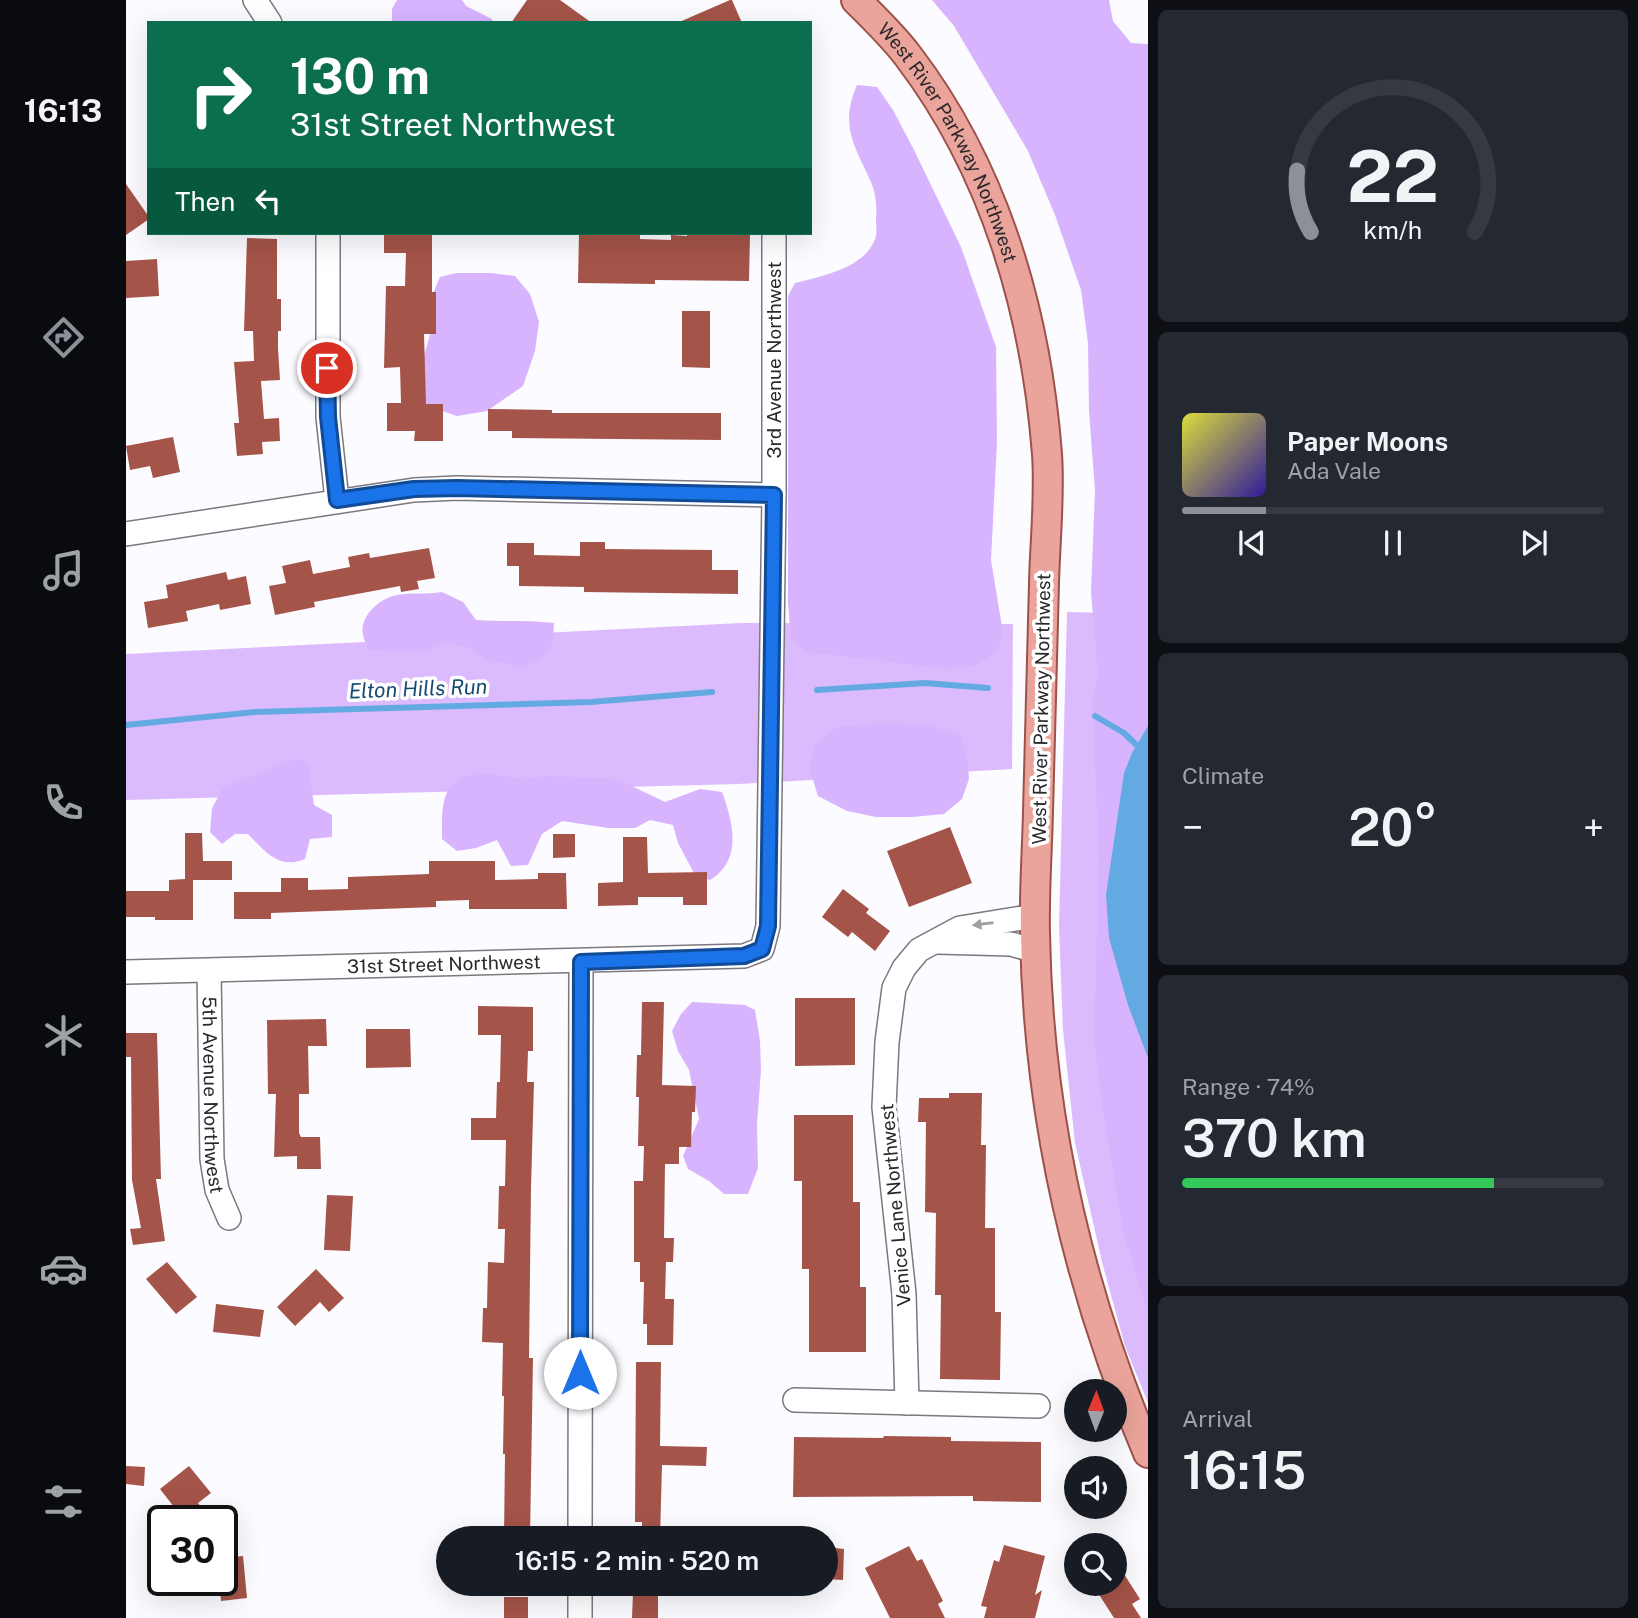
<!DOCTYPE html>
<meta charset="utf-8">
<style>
:root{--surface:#171b24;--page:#242831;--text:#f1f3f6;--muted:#9ea1a6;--line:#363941;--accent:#8c9099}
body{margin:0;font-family:"Public Sans",sans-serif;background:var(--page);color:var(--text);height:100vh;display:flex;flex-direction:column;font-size:26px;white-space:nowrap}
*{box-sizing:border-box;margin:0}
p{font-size:23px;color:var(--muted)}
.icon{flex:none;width:38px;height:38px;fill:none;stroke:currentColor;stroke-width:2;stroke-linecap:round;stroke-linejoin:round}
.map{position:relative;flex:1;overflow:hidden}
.sheet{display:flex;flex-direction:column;gap:10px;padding:10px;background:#0d0f14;width:490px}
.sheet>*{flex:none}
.hud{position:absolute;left:21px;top:21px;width:665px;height:214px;border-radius:0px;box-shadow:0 7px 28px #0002;background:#0b6e4f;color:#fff;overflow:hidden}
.needle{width:46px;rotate:1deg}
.controls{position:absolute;left:938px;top:1379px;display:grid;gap:14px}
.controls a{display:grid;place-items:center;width:63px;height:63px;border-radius:50%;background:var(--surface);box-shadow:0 7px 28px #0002;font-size:35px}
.speed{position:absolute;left:21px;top:1505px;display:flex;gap:14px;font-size:35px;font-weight:700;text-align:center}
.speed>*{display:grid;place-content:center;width:91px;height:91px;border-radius:50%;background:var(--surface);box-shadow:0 7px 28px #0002;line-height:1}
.speed .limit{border:4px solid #111;border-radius:10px;background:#fff;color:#111}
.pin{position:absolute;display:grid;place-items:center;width:60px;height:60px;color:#fff;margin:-30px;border:4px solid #fff;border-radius:50%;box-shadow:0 2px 7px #0007}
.me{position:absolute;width:77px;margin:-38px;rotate:0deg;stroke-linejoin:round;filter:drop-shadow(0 0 5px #0008)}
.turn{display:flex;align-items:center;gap:24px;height:147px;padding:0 28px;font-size:32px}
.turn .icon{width:91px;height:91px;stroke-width:2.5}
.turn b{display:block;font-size:49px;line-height:60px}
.then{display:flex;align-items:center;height:66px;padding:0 28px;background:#0003;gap:14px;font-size:26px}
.big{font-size:52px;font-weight:600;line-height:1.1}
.sheet .widget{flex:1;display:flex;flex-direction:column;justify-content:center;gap:10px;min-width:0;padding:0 24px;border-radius:10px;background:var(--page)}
.sheet .dial{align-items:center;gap:0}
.dial svg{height:182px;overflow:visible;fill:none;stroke:var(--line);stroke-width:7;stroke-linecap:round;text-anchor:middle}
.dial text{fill:var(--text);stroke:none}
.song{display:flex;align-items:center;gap:21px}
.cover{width:84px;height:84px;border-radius:10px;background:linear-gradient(135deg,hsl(60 70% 55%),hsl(250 70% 35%))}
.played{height:7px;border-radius:4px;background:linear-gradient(90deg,var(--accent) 20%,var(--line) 20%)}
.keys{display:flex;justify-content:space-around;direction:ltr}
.heat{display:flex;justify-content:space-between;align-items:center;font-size:38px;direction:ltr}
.charge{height:10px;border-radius:5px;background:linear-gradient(90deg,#34c759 74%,var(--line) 0)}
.trip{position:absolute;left:310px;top:1526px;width:402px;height:70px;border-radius:35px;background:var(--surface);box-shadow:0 7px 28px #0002;font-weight:600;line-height:70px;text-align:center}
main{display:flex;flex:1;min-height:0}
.tab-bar{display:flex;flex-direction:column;width:126px;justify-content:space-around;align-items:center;background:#090b0e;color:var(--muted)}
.tab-bar .icon{width:49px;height:49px}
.tab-bar .active{color:var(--accent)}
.tab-bar b{font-size:32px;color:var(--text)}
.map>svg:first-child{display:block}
</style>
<main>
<nav class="tab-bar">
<b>16:13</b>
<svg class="icon active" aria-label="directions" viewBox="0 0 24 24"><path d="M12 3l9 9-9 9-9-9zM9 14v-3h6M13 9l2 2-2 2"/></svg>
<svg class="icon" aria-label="music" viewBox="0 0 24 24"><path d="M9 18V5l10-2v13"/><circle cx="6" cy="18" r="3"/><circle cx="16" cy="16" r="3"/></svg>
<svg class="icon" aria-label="phone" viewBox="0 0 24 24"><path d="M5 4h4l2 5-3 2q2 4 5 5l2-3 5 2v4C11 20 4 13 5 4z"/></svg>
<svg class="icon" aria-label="climate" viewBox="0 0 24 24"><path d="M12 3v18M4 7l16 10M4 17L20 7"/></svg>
<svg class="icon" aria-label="car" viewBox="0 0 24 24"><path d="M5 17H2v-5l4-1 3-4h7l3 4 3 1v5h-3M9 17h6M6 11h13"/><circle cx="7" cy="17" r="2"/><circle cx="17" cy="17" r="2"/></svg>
<svg class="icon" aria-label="filters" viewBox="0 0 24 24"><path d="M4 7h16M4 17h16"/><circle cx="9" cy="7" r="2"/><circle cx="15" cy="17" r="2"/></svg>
</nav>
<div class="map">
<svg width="1022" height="1618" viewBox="0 0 1022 1618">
<rect width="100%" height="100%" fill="#fcfbff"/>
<path fill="#dbbbfd" d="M941,612L1022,614V1403L999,1346L977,1266L949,1143L937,1030L933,927Z
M615,623L887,624L886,769L612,784L0,800V654Z"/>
<path fill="#d8b4fe" d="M271,0H336L340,6L366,19L367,23H266V9Z
M806,0H983L987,21L1005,43L1022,44V1315L996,1227L976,1107L968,1040L973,856L966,700L972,675L965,592L969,491L963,411L962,343L955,290L929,215L902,151L828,26Z
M731,85L751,87L767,110L787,148L835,247L870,347L871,442L865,560L877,633L871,652L850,665L822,669L681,652L665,639L662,603V296L669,283C696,276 741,268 750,236C751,231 750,224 750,220C751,207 750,194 745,182C729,146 713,126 731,85Z
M330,273H365L389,276L404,294L413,322L409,351L397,386L361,411L331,416L304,407L288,392L308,320L306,296L314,277Z
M316,592L337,602L350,620C377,622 402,620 428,623L427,643L416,659L395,666L360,660L344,648L321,643L294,652L243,650C241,646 238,640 237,635C233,616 254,598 271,595C285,592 301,595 316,592Z
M753,723L798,724L833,735L841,753L843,779L836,799L818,814L786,817H750L721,811L692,796L683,767L690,744L710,727Z
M171,758L182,763L188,805L206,815V837L184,839L179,859C153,870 140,852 122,834H109L96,844L84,832L86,808L97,788Z
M363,774L397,779L423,776L491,779L539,802L574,789L596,792C607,822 617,860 584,880L569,875L552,843L547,825L524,820L509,828H482L436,821L416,834L402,865L385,866L371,840L350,848L331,851L316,839C316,817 313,783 341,776C348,774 356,775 363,774Z
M566,1002L619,1005L629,1010L634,1041L635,1070L631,1124L632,1168L622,1194H598L583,1181L562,1169L557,1156L573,1119L563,1070L552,1051L546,1031L555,1014Z"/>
<path fill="#64aae2" d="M1022,726V1058L1002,1005L983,938L980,895L998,773L1006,753Z"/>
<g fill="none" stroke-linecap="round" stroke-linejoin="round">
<path stroke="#64aae2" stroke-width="6" d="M691,690L799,683L862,688
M969,716L998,733L1022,756
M0,725L129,712L465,702L586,692"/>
</g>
<path fill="#a45448" d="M401,0H434L466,23H385Z
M606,0L616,23H551L604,0Z
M0,184L23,217V219L0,235Z
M258,233H306V292H310V334H298L300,404H317V441H288L289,431H261V403H275L274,367L258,368L260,286H279L280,253H258Z
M453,233H514V239L545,240V235L561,236V233H608V235H624L623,281L529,280V284L452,283Z
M121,238L151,239V299H155V331H152V348L154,380L135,381L138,419L153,418L154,441L136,442L137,454L111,456L108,423H113L108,362L128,361L127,331H118Z
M31,259L33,296L0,298V261Z
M556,311H584V368L556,367Z
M362,409L426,410V413H595V440L386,438V431H362Z
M47,437L54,472L27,478L24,466L4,470L0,446Z
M454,542H479V549L586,550V570H612V594L458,592V587L393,586V566H381V543H408V555L454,556Z
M303,548L309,578L291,581L293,589L275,592L274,586L188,602L189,607L149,615L143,586L160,583L156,566L184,560L187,574L224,567L222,557L243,553L244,558Z
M100,572L102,580L120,576L125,604L94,610L93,604L60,611L62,621L22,628L18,602L42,598L40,585Z
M824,827L846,883L783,907L761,851Z
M59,833H76L77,861H106V880H67V920H29V917H0V891H43V880L59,879Z
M427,834H449V857L427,858Z
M497,837H521L522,873L581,872V905H557V897H512V905L472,906V883L497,882Z
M303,861H369V880L412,879V873H440L441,909H343V900L310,901V907L145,913V919H108V892H155V878H182V890L222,889V877L303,874Z
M717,889L743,909L740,913L764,931L749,951L726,932L722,937L696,917Z
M669,998H729V1065L669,1066Z
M516,1002H538L536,1085L570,1086L569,1112H566L565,1147H553V1164H539L538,1238H548L547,1262H540L539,1299H548L547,1345H521V1324H517L518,1282H514V1262H508V1181H517L518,1146H512L513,1097H510L511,1055H515Z
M352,1006L407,1007V1051H402L401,1082H408L405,1187L403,1358H407L404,1538H378L379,1454H377L378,1396H376L377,1343L356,1342L357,1308H361L362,1262L378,1263L379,1229H372L373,1186H379L380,1140H345V1118H370L371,1082H374L375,1035H352Z
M200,1019L201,1046H182L183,1094H173V1133L175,1137H194L195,1169H171V1156L148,1157L150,1094H142L141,1020Z
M240,1029H284L285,1067L240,1068Z
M0,1033H31L35,1179H30L39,1241L7,1245L4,1229L15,1228L6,1180L5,1057H0Z
M823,1093H856L855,1145H860L859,1228H869V1312H875L874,1380L814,1379L815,1295H809L810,1213L799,1212L800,1122H792L793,1098H823Z
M668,1115H727V1202H734V1287H740V1352H683V1269H676V1181H668Z
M201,1195L227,1196L224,1251L198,1250Z
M41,1262L71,1297L50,1314L20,1279Z
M190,1269L218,1298L203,1312L194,1302L169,1326L151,1307Z
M90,1304L138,1310L134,1337L87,1332Z
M510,1362H535L534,1446L581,1447L580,1466L536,1465L534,1538H516V1522H509Z
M758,1436L825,1437V1441L915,1442V1502L847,1501V1496L667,1497L668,1437L757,1438Z
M0,1466L19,1467L18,1486L0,1484Z
M63,1466L85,1493L72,1503L86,1521H59L34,1489Z
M878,1545L919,1556L909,1595L916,1590L909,1618H858L861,1607L855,1606L868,1560L873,1562Z
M783,1546L791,1561L796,1559L817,1601L812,1604L819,1618H764L739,1568Z
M700,1547L718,1549L717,1580L700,1579Z
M117,1556L121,1598L95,1601L93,1580H96V1558Z
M989,1560L1014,1599L1006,1604L1015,1618H988L972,1593L989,1584Z
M507,1593L532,1594V1618H506Z
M378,1597H402V1618H378Z"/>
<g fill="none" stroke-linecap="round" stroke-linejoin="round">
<g stroke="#7b7880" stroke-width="26">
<g id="minor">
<path d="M129,0L144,23"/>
<path d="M202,233V417L211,500"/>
<path d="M0,534L288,490L331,488L648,495"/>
<path d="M812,942L885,944L910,951"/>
<path id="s1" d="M83,971L86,1159L91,1190L103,1218"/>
<path id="s2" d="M0,972L618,956L636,949L642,926L648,495V233"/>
<path d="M669,1400L912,1406"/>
<path d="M781,1403L778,1294L758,1107L761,1042L768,988L778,968L793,950L834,928L909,916"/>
<path d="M454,1538L455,962"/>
<path d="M454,1618V1584"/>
</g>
</g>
<g stroke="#9d5249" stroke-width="32">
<g id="major">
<path id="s3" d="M730,0C748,18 767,36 782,56C869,170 910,312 921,454C924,496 919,541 918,583C916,660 914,736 912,812C911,853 908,894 909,934C912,1113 952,1289 1022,1453"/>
</g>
</g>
<use href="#minor" stroke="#fff" stroke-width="23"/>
<use href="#major" stroke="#eaa49b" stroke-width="28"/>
</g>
<defs><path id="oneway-solid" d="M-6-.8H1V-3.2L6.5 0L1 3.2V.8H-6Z" transform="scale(1.75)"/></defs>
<use fill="#9f9ea0" href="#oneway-solid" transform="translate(857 924) rotate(173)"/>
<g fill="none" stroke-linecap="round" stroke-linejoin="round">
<g stroke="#114b97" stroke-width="18">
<path id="route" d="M201,368L202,417L211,500L288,489L331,488L648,495L642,926L636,949L618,956L455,962L454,1373"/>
</g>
<use href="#route" stroke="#1a73e8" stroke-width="12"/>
</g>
<g text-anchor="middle" stroke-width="7" stroke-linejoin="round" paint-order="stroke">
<g font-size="19" fill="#29282b" stroke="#fff">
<text dy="7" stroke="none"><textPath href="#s3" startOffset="172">West River Parkway Northwest</textPath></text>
<text transform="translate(648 360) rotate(-90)" y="7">3rd Avenue Northwest</text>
<text transform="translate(915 709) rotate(-89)" y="7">West River Parkway Northwest</text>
<text dy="7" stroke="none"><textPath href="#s2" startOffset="318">31st Street Northwest</textPath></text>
<text dy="7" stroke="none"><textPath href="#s1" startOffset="124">5th Avenue Northwest</textPath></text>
<text transform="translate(769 1205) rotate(-95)" y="7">Venice Lane Northwest</text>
</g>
<g font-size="21" font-style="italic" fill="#174b70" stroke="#fff">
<text transform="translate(292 689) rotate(-2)" y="7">Elton Hills Run</text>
</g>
</g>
</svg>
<div class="controls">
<a><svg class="needle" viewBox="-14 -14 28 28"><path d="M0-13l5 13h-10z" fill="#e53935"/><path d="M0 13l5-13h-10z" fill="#9ea1a6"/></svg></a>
<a><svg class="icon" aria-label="sound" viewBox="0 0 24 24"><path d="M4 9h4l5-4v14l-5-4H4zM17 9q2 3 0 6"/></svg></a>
<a><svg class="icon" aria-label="search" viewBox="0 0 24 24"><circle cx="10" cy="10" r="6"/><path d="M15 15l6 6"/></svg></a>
</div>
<div class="speed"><div class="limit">30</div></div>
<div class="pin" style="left:201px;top:368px;background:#d93025"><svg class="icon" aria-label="arrive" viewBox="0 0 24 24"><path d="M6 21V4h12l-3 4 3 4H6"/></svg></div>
<svg class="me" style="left:454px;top:1373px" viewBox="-20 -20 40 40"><circle r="19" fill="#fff"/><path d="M0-13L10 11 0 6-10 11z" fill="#1a73e8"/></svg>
<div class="trip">16:15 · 2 min · 520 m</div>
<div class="hud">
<div class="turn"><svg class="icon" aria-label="right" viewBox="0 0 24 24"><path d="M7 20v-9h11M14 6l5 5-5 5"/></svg><div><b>130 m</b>31st Street Northwest</div></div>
<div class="then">Then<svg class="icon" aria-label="left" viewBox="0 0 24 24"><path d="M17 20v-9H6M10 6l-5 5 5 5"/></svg></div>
</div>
</div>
<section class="sheet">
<div class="widget dial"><svg viewBox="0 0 100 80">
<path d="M14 69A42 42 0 1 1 86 69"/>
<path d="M14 69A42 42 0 0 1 8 42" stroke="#8c9099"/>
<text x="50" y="56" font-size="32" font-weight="700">22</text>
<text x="50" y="72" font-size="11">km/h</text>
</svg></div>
<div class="widget">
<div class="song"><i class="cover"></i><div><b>Paper Moons</b><p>Ada Vale</p></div></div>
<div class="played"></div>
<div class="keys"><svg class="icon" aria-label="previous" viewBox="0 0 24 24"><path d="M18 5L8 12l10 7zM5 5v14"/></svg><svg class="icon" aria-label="pause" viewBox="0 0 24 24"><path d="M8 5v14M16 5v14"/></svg><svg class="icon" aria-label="next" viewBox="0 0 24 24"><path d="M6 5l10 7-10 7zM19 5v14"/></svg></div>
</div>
<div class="widget"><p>Climate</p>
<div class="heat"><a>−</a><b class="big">20°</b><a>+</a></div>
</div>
<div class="widget"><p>Range · 74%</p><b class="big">370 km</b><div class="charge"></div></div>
<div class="widget"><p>Arrival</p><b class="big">16:15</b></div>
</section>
</main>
